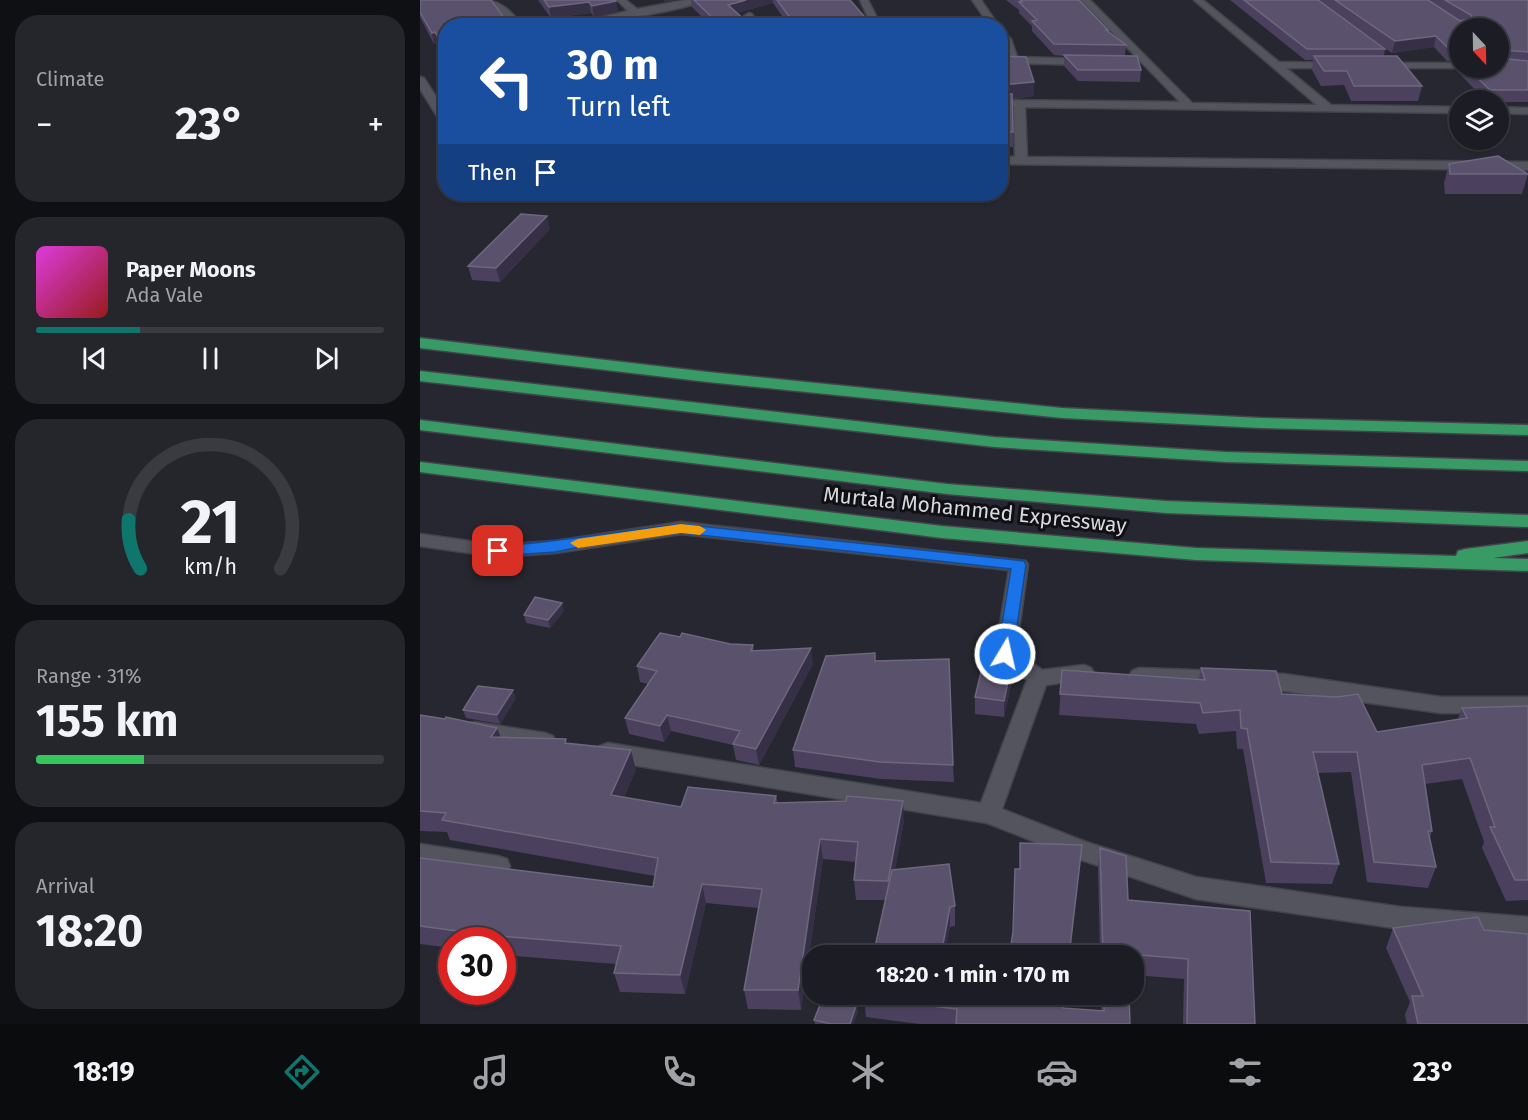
<!DOCTYPE html>
<meta charset="utf-8">
<style>
:root{--surface:#1c1d24;--page:#25262c;--text:#f1f3f6;--muted:#a0a2a6;--line:#3a3b41;--accent:#0f766e}
body{margin:0;font-family:"Fira Sans",sans-serif;background:var(--page);color:var(--text);height:100vh;display:flex;flex-direction:column;font-size:22px;white-space:nowrap}
*{box-sizing:border-box;margin:0}
p{font-size:20px;color:var(--muted)}
.icon{flex:none;width:33px;height:33px;fill:none;stroke:currentColor;stroke-width:2;stroke-linecap:round;stroke-linejoin:round}
.map{position:relative;flex:1;overflow:hidden}
.details{display:flex;flex-direction:column;gap:15px;padding:15px;background:#0f1014;width:420px}
.details>*{flex:none}
.banner{position:absolute;left:18px;top:18px;width:570px;height:183px;border-radius:24px;box-shadow:0 2px 4px #0004,0 0 0 2px var(--line);background:#1a4fa0;color:#fff;overflow:hidden}
.needle{width:39px;rotate:158deg}
.tools{position:absolute;left:1029px;top:18px;display:grid;gap:12px}
.tools a{display:grid;place-items:center;width:60px;height:60px;border-radius:50%;background:var(--surface);box-shadow:0 2px 4px #0004,0 0 0 2px var(--line);font-size:30px}
.speed{position:absolute;left:18px;top:927px;display:flex;gap:12px;font-size:30px;font-weight:700;text-align:center}
.speed>*{display:grid;place-content:center;width:78px;height:78px;border-radius:50%;background:var(--surface);box-shadow:0 2px 4px #0004,0 0 0 2px var(--line);line-height:1}
.speed .limit{border:9px solid #d22;background:#fff;color:#111}
.pin{position:absolute;display:grid;place-items:center;width:51px;height:51px;color:#fff;margin:-26px;border-radius:12px;box-shadow:0 3px 9px #0006}
.me{position:absolute;width:66px;margin:-33px;rotate:9deg;stroke-linejoin:round;filter:drop-shadow(0 0 4px #0008)}
.turn{display:flex;align-items:center;gap:21px;height:126px;padding:0 30px;font-size:27px}
.turn .icon{width:78px;height:78px;stroke-width:2.5}
.turn b{display:block;font-size:42px;line-height:51px}
.then{display:flex;align-items:center;height:57px;padding:0 30px;background:#0003;gap:12px;font-size:22px}
.big{font-size:45px;font-weight:700;line-height:1.1}
.details .tile{flex:1;display:flex;flex-direction:column;justify-content:center;gap:9px;min-width:0;padding:0 21px;border-radius:24px;background:var(--page)}
.details .dial{align-items:center;gap:0}
.dial svg{height:156px;overflow:visible;fill:none;stroke:var(--line);stroke-width:7;stroke-linecap:round;text-anchor:middle}
.dial text{fill:var(--text);stroke:none}
.song{display:flex;align-items:center;gap:18px}
.cover{width:72px;height:72px;border-radius:9px;background:linear-gradient(135deg,hsl(300 70% 55%),hsl(0 70% 35%))}
.played{height:6px;border-radius:3px;background:linear-gradient(90deg,var(--accent) 30%,var(--line) 30%)}
.keys{display:flex;justify-content:space-around;direction:ltr}
.heat{display:flex;justify-content:space-between;align-items:center;font-size:33px;direction:ltr}
.charge{height:9px;border-radius:4px;background:linear-gradient(90deg,#34c759 31%,var(--line) 0)}
.trip{position:absolute;left:382px;top:945px;width:342px;height:60px;border-radius:24px;background:var(--surface);box-shadow:0 2px 4px #0004,0 0 0 2px var(--line);font-weight:700;line-height:60px;text-align:center}
.dock{display:flex;height:96px;justify-content:space-around;align-items:center;background:#0b0c0e;color:var(--muted)}
.dock .icon{width:42px;height:42px}
.dock .active{color:var(--accent)}
.dock b{font-size:27px;color:var(--text)}
main{display:flex;flex:1;min-height:0}
.map>svg:first-child{display:block}
</style>
<main>
<section class="details">
<div class="tile"><p>Climate</p>
<div class="heat"><a>−</a><b class="big">23°</b><a>+</a></div>
</div>
<div class="tile">
<div class="song"><i class="cover"></i><div><b>Paper Moons</b><p>Ada Vale</p></div></div>
<div class="played"></div>
<div class="keys"><svg class="icon" aria-label="previous" viewBox="0 0 24 24"><path d="M18 5L8 12l10 7zM5 5v14"/></svg><svg class="icon" aria-label="pause" viewBox="0 0 24 24"><path d="M8 5v14M16 5v14"/></svg><svg class="icon" aria-label="next" viewBox="0 0 24 24"><path d="M6 5l10 7-10 7zM19 5v14"/></svg></div>
</div>
<div class="tile dial"><svg viewBox="0 0 100 80">
<path d="M14 69A42 42 0 1 1 86 69"/>
<path d="M14 69A42 42 0 0 1 8 44" stroke="#0f766e"/>
<text x="50" y="56" font-size="32" font-weight="700">21</text>
<text x="50" y="72" font-size="11">km/h</text>
</svg></div>
<div class="tile"><p>Range · 31%</p><b class="big">155 km</b><div class="charge"></div></div>
<div class="tile"><p>Arrival</p><b class="big">18:20</b></div>
</section>
<div class="map">
<svg width="1108" height="1024" viewBox="0 0 1108 1024">
<rect width="100%" height="100%" fill="#262730"/>
<g fill="none" stroke-linecap="round" stroke-linejoin="round">
<g stroke="#43444b" stroke-width="3">
<path id="minor" d="M62,0C81,0 91,11 103,26H93L76,8Z
M197,0H206L217,9L266,0H284C269,10 165,26 143,26L208,11Z
M440,0H448L461,26H452Z
M552,0H561L579,26H570Z
M661,0H670L772,103L897,105L774,0H783L859,62L919,63V67L915,68H866L911,105L1040,107V113L605,107L607,157L1108,162V170L580,164V156L595,157L594,106H580V100L760,102Z
M329,13L332,14L339,26H330L324,16Z
M580,29L591,39L597,57L668,59L673,62L668,65L580,63V57H587Z
M960,63H1040V68H1044H956L955,66Z
M0,77L4,78L26,112V125L22,124L0,89Z
M1078,107L1108,108V114L1078,113Z
M261,522L606,561L608,565L596,651L622,670L664,665L671,668L674,673L671,678L626,685L582,809L666,842L776,877L981,907L1108,917V939L981,929L776,899L653,857L567,823L188,761L180,758L177,752L180,746L188,743L561,803L607,680L575,654L589,570L261,534L135,553L78,557L0,546V534L78,545L135,541Z
M719,668L802,671L809,674L812,679L809,684L802,687L719,684L712,681L709,676L712,671Z
M835,673L864,674L1021,697H1108V713H1021L828,686L825,681L828,676Z
M55,722L125,733L133,736L136,742L133,748L125,751L47,736L44,730L47,724Z
M0,844L78,856L87,859L90,866L87,873L78,876L0,864Z"/>
</g>
<g stroke="#43444b" stroke-width="3">
<path id="highway" d="M0,338L288,372L642,408L841,418L1108,425V435L841,428L642,418L288,382L0,348Z
M0,371L574,437L806,452L1108,461V471L806,462L574,447L0,381Z
M0,420L527,484L746,501L1108,515V527L746,513L527,494L0,430Z
M0,462L522,526L776,548L1036,556L1038,551L1045,549L1108,541V553L1073,558L1108,559V571L776,560L522,538L0,472Z"/>
</g>
<use href="#minor" fill="#54545e" fill-rule="evenodd"/>
<use href="#highway" fill="#389a65" fill-rule="evenodd"/>
</g>
<path fill="#4b415e" fill-rule="evenodd" d="M0,0L26,26V56L18,43L14,44L0,17Z
M118,0H195L198,11L174,17L171,13L131,18Z
M271,0H430L444,26H369L353,3L317,13L326,26H291L272,7Z
M586,0H659L688,30V32L706,45L705,55L721,70L720,82L658,81L644,66V56L634,55L612,31V26L599,13V10Z
M810,0H898L965,49L964,56L1002,86L998,101H931L924,85L901,86L892,70L893,60H885Z
M898,0H1108V102H1078V100H1065L1036,70L1038,61H1027L1014,47L972,53ZM1040,28L1078,68H1040Z
M580,56L614,96L592,99L593,147H580Z
M1029,164L1108,174L1102,194H1025L1024,183Z
M130,229L80,282L52,280L48,266Z
M144,611L130,628L106,623L104,615Z
M310,644L333,645L334,651L393,664L339,765L316,760L313,745L251,731L244,742L209,734L205,718L228,684L220,682L217,666Z
M455,661L533,765L534,782L461,779L375,767L373,750Z
M591,668V685L584,717L555,714V697Z
M781,668L862,694L957,732L1038,719L1042,708L1108,706V900L1086,901L1062,848L1064,842L1042,779L1005,784L1012,831L1010,838L1016,867L1008,888L947,882L931,772L898,773L919,864L912,884L846,883L823,749H817L816,731L779,734L776,724L639,715L642,670L779,679Z
M96,698L80,724L46,718L43,710Z
M0,715L77,728L81,737L148,744L216,770L204,797L261,807L356,796L358,803L484,821L475,869L535,906V926L530,927L453,956L465,900H436L434,880L436,862L403,859L381,1010L328,1009L324,990L338,908L286,903L265,994L200,992L194,973L196,964L82,955V940H32V948L0,944V858L233,887L235,876L30,840L27,832L0,831Z
M680,848L708,900L835,1024H763L764,979L714,975V956H680L678,868Z
M973,928L1064,930L1108,1024H987L985,1015L990,1002L966,948Z
M445,994H645L643,1008L681,1011V994H709L710,1024H499L446,1017L444,998Z
M438,1011L433,1024H395L394,1020Z"/>
<path fill="#363046" d="M244,0H261L244,2Z
M326,0H353V3L310,15L308,5Z
M196,1L198,11L174,17L172,6Z
M169,2L171,13L131,18L129,7Z
M444,16V26H435V18Z
M325,20L326,26H299V24Z
M15,32L18,43L14,44L12,33Z
M1016,36L1014,47L972,53L975,41Z
M614,82V96L580,100V85Z
M127,216L130,229L80,282L76,268Z
M142,603L144,611L130,628L128,620Z
M391,648L393,664L339,765L336,749Z
M591,668V685L584,717V701Z
M93,690L96,698L80,724L77,715Z
M247,715L251,731L244,742L240,726Z
M77,728L84,747L71,737Z
M211,750L216,770L196,815L191,795Z
M483,801L484,821L469,901L468,881Z
M400,839L403,859L381,1010L378,990Z
M662,845L650,956H649Z
M282,884L286,903L265,994L260,975Z
M530,907V927L525,956H521Z
M437,1003L438,1011L433,1024H430Z"/>
<path fill="#5a526c" stroke="#6e677e" stroke-width="1.5" d="M0,0H71L90,26H26V49L15,32L12,33L0,12Z
M124,0H195L196,1L172,6L169,2L129,7Z
M274,0H326L308,5L325,20L299,24Z
M357,0H430L444,16L435,18L442,26H376Z
M600,0H659L688,30H686L706,45L634,44L612,21L617,20L599,2H602Z
M824,0H898L965,49H887Z
M915,0H1008L1040,21L1052,18L1051,15L1025,0H1108V52L1081,50L1078,53V28H1040V50H1030L1016,36L975,41Z
M644,55L717,56L721,70H658Z
M580,56L606,57L614,82L580,85Z
M894,56H977L1002,86H934L927,71H904Z
M1078,58L1108,61V90H1070L1047,68H1078Z
M580,93L592,94L593,132H580Z
M1078,156L1108,174H1030L1029,164Z
M101,214L127,216L76,268L48,266Z
M115,597L142,603L128,620L104,615Z
M240,633L260,637L262,633L310,644L333,645L331,651L391,648L336,749L313,744L320,731L247,715L240,726L205,718L237,671L217,666Z
M455,653V661L529,659L533,765L460,762L373,750L406,656Z
M563,664L591,668L584,701L555,697Z
M781,668L856,671L862,694L917,697L938,694L957,732L1047,718L1042,708L1108,706V880H1095L1070,827H1075L1050,758L1002,765L1012,831H1008L1016,867L954,862L937,752H893L919,864L851,862L827,729L821,728L820,710L783,713L780,703L640,694L642,670L785,680Z
M58,686L93,690L77,715L43,710Z
M0,715L25,719L26,717L77,728L71,737L146,739L145,743L211,750L191,795L261,807L268,787L356,796L354,803L426,801L427,796L483,801L468,881L434,880L438,842L400,839L378,990H324L342,889L282,884L260,975L194,973L201,946L67,935L0,926V858L233,887L238,858L22,820L26,813L0,811Z
M600,843L662,845L649,956H589L593,932L595,869H600Z
M680,848L706,856L708,900L830,911L835,1024H767L768,959L707,954V956H683Z
M529,864L535,906L530,907L521,955L546,956H453L472,870Z
M1058,917L1064,930L1108,934V1024H998L992,996H1003L973,928Z
M445,994H644L643,1008L684,1011V994H709L710,1024H536L537,1009L444,998Z
M404,995L437,1003L430,1024H411L394,1020Z"/>
<path fill="#1a73e8" stroke="#114b97" stroke-width="1.5" d="M261,524L604,561L606,565L593,654L585,660L577,654L591,569L261,533L201,539L135,552L78,556L70,551L78,546C139,542 199,531 261,524Z"/>
<path fill="#f59e0b" d="M261,524L280,526L286,530L280,535L261,533L158,548L150,543L158,539Z"/>
<g text-anchor="middle" stroke-width="6" stroke-linejoin="round" paint-order="stroke">
<g font-size="21" fill="#d8d9df" stroke="#101014">
<text transform="translate(555 510) rotate(6)" y="7">Murtala Mohammed Expressway</text>
</g>
</g>
</svg>
<div class="tools">
<a><svg class="needle" viewBox="-14 -14 28 28"><path d="M0-13l5 13h-10z" fill="#e53935"/><path d="M0 13l5-13h-10z" fill="#a0a2a6"/></svg></a>
<a><svg class="icon" aria-label="layers" viewBox="0 0 24 24"><path d="M12 4l9 5-9 5-9-5zM3 14l9 5 9-5"/></svg></a>
</div>
<div class="speed"><div class="limit">30</div></div>
<div class="pin" style="left:78px;top:551px;background:#d93025"><svg class="icon" aria-label="arrive" viewBox="0 0 24 24"><path d="M6 21V4h12l-3 4 3 4H6"/></svg></div>
<svg class="me" style="left:585px;top:654px" viewBox="-20 -20 40 40"><circle r="17" fill="#1a73e8" stroke="#fff" stroke-width="3"/><path d="M0-11L8 9 0 5-8 9z" fill="#fff"/></svg>
<div class="trip">18:20 · 1 min · 170 m</div>
<div class="banner">
<div class="turn"><svg class="icon" aria-label="left" viewBox="0 0 24 24"><path d="M17 20v-9H6M10 6l-5 5 5 5"/></svg><div><b>30 m</b>Turn left</div></div>
<div class="then">Then<svg class="icon" aria-label="arrive" viewBox="0 0 24 24"><path d="M6 21V4h12l-3 4 3 4H6"/></svg></div>
</div>
</div>
</main>
<nav class="dock">
<b>18:19</b>
<svg class="icon active" aria-label="directions" viewBox="0 0 24 24"><path d="M12 3l9 9-9 9-9-9zM9 14v-3h6M13 9l2 2-2 2"/></svg>
<svg class="icon" aria-label="music" viewBox="0 0 24 24"><path d="M9 18V5l10-2v13"/><circle cx="6" cy="18" r="3"/><circle cx="16" cy="16" r="3"/></svg>
<svg class="icon" aria-label="phone" viewBox="0 0 24 24"><path d="M5 4h4l2 5-3 2q2 4 5 5l2-3 5 2v4C11 20 4 13 5 4z"/></svg>
<svg class="icon" aria-label="climate" viewBox="0 0 24 24"><path d="M12 3v18M4 7l16 10M4 17L20 7"/></svg>
<svg class="icon" aria-label="car" viewBox="0 0 24 24"><path d="M5 17H2v-5l4-1 3-4h7l3 4 3 1v5h-3M9 17h6M6 11h13"/><circle cx="7" cy="17" r="2"/><circle cx="17" cy="17" r="2"/></svg>
<svg class="icon" aria-label="filters" viewBox="0 0 24 24"><path d="M4 7h16M4 17h16"/><circle cx="9" cy="7" r="2"/><circle cx="15" cy="17" r="2"/></svg>
<b>23°</b>
</nav>
